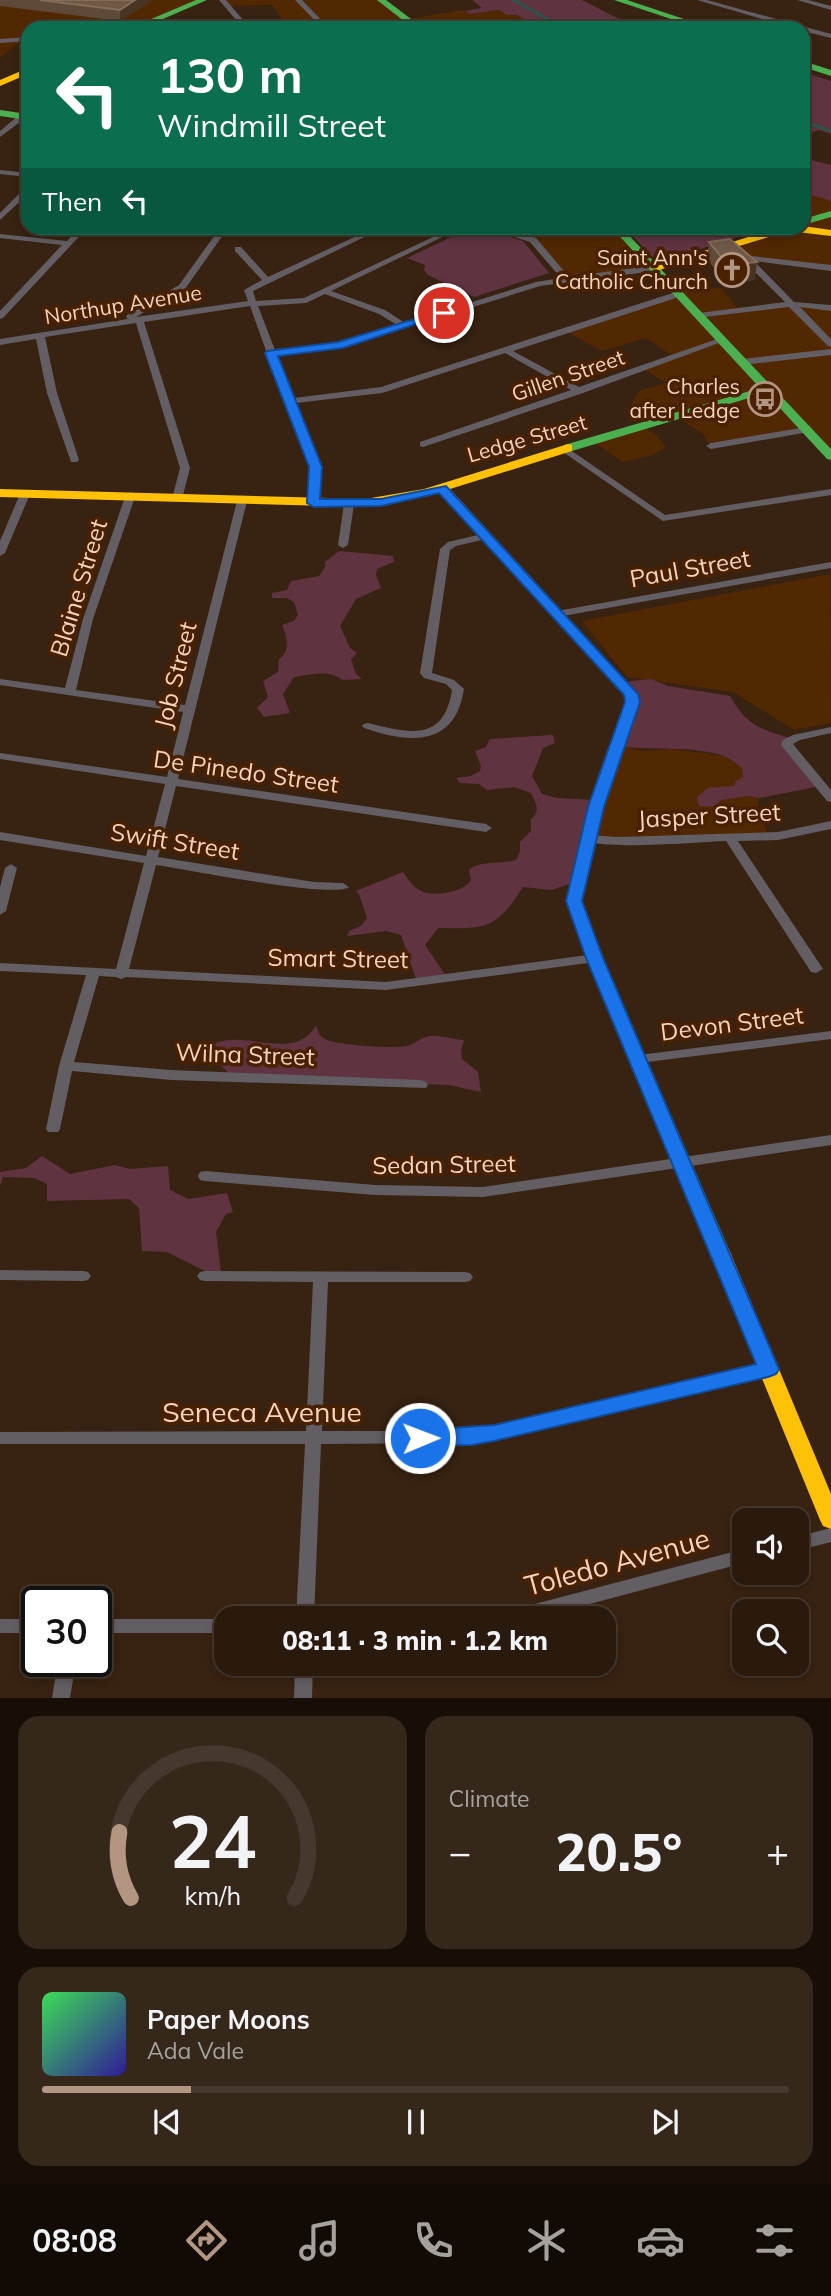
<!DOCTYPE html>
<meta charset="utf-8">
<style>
:root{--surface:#2a1a0d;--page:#36271b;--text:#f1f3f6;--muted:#a5a19d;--line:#46382e;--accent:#b39681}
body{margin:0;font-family:Mulish,sans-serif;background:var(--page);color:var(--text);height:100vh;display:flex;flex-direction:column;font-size:26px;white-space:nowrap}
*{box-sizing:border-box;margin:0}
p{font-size:23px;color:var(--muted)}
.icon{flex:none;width:38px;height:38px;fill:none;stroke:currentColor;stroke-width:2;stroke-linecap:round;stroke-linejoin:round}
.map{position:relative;height:1698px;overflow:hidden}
.side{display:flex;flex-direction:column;gap:18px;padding:18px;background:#170e07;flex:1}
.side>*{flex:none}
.guide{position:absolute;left:21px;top:21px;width:789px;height:214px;border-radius:21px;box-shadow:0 4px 10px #0003,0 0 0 2px var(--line);background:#0b6e4f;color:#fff;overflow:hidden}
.controls{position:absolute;left:732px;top:1508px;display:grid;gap:14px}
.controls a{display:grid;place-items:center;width:77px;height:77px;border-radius:14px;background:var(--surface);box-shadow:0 4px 10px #0003,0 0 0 2px var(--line);font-size:35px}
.speed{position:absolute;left:21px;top:1586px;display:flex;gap:14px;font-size:35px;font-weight:700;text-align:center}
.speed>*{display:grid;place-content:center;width:91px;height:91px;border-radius:50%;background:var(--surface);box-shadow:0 4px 10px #0003,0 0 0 2px var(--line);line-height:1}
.speed .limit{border:4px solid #111;border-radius:10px;background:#fff;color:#111}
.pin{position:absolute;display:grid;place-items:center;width:60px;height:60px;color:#fff;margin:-30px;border:4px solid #fff;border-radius:50%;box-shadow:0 2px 7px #0007}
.me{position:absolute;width:77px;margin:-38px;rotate:89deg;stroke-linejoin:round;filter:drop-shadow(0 0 5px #0008)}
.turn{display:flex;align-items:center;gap:24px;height:147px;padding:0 21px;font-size:32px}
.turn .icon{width:91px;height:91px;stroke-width:2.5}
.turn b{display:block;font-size:49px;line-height:60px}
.then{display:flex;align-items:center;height:66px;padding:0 21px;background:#0003;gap:14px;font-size:26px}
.big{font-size:52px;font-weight:800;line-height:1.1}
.side .tile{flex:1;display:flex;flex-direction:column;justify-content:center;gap:10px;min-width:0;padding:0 24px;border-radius:21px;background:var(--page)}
.side .dial{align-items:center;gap:0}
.dial svg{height:182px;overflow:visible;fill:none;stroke:var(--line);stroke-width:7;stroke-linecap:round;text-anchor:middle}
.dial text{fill:var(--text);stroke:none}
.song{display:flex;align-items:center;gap:21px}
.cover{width:84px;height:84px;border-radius:10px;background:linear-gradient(135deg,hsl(130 70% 55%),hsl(250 70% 35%))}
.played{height:7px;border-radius:4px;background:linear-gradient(90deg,var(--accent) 20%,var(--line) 20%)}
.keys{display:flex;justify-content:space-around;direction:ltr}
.heat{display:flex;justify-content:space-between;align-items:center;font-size:38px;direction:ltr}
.side .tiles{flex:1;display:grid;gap:18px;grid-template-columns:1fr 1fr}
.tile:last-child{grid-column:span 2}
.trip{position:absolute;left:214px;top:1606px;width:402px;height:70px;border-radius:21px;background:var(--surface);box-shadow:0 4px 10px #0003,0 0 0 2px var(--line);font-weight:800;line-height:70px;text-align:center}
.tabs{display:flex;height:112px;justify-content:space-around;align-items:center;background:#110a05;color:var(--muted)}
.tabs .icon{width:49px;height:49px}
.tabs .selected{color:var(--accent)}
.tabs b{font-size:32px;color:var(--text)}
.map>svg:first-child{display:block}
</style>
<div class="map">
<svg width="831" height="1698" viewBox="0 0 831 1698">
<rect width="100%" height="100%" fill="#382211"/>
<path fill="#522802" d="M0,0H198L132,28H28V39H23L0,58Z
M221,0H381L408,19L462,10L470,14L499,10L507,15H517L532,24H544L550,28H418L413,25L386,28H282L290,25L292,20H283L272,5L229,6Z
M803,190L831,201V271L750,259L720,246L775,228H803Z
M562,228H616L655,268L561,278L524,236Z
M721,288L738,309L787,302L831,308V339H828L831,344V456L807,431L711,446L703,434L679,418L669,419L654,409L629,408L639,391L666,383L643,369L674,357L646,338L601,351L564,330L676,294V291Z
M644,427L656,435L666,447L650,456L623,462L595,443Z
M830,574L831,723L794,730L733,692L627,677L582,621Z
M615,746L645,751L673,749L725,756L742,768L743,778L709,806L715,807L720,800L748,796L759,798L757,809L768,834L594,838Z"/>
<path fill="#603341" d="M472,0H582L617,18L664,28H550L544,24H532L517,15H507L499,10L470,14L465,11L482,8Z
M803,72L831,81V134L819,130L803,135Z
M803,158L831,165V201L803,192Z
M470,228H479L523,241L549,273L474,297L428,275L424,270L425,265L407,258Z
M625,228H765L658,263Z
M339,551L393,556L394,562L377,569L376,575L381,588L356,599L340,626L350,648L357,653L351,660L356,674L362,679L342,680C330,669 309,675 294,677L283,694L290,713L264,717L257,708L268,697L263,681L278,672L279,659C291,651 287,637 282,625L294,621L298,615L294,602L287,598H272V593L287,590L291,581L319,576L325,567V562Z
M651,679L668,686L730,696C748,727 760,729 793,739L792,748L821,786L759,798L748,796L721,800L715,807L699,806L697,797L708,788L734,786L736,781L743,777L742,768C736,764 730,758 724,756C692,745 649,751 615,746L631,696L621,682Z
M553,735L555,743L543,748L532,776L542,794L557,798L593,800L573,883L551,890L523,887C496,930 485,929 438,928L425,945L446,976L416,979L401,935L386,931L347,936L349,931L361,926L367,918L359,894L356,891L403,872C409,880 413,888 423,892C437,896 464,892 471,880L469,870C481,859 502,866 517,859L520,851V842L531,831V819C541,811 536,803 531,793L514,787L487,790L479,784L460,783L456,778L471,776L480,771L481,766L475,751L486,747L490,739Z
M316,1025C318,1031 319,1036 325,1039C335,1045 394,1049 407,1046C416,1044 421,1036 432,1036C441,1035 453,1040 464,1040L461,1050L462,1059L478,1072L481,1092L449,1085L232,1076L216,1061L212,1045C243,1027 295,1064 316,1025Z
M42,1156L70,1174L115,1165L130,1169L168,1166L170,1190L188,1199L227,1193L233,1212L226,1214L216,1232L221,1272H207L167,1252L142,1251L139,1208L129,1199L47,1201V1184L34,1178L3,1177L0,1186V1172L26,1168Z"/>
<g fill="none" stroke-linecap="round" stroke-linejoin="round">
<path stroke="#245a4d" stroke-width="2.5" d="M513,0L564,28
M803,121L831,131"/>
<path fill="#625e63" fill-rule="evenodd" d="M219,0H226L250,28H243Z
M295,0H302L329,28H322Z
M697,0H707L831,34V38L803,31V28H793Z
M797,0H808L831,6V10Z
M147,21L155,28H148L144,23Z
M416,24L418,25V27L394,28Z
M28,37V41L0,43V39Z
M25,110H28V116L0,137V131Z
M0,170L28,173V177L0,174Z
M25,188H28V194L0,220V213Z
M79,228H87L3,318L0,319V311L62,245L0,238V234L67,241Z
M220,228H228L185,289L136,317L248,301L244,290L262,280L235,251V247H241L268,277L374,228H383L253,291L256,301L304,298L452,228H461L331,291L385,310L405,323L536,282L561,278L530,242L492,230L491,228H502L536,238L569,277L655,265L659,268L655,271L540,286L342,348L277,355L294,398L381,387L679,291L683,294L682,296L513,351L579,387L720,338L727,340L583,393L423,447L420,446V442L571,390L505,353L382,393L296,403L321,467L319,503L314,506L309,503L311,467L284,401L250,306L144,322L190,468L182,499L177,502L172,499L180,468L136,323L45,337L57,393L79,460L77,462H71L47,393L36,339L0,345V339L128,319L126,317L127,315L179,285ZM325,294L379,314L397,325L338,343L275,350L258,306L306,303Z
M742,255L831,265V271L754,261L794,302L831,305V311L800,307L831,339V347L828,346L789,307L696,318V314L699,313L785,302L742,259Z
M831,349V355L743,365L739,362L743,359Z
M806,427L809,428V432L711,449L706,446L711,443Z
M566,447L665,515L831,489V495L663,521L563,452L561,450Z
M25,491L30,494L5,553L0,556V541L20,494Z
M130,494L135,497L93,619L76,690L185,705L237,501L238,499H246L247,501L178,779L486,824L492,828L486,832L176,786L158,857L314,882L343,883L349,887C334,899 185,869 156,865L129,969L386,982L595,954L601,958L595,962L386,990L126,977L121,979L116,977L99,976L74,1062L171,1070L421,1080L426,1082L428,1085L426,1088L171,1080L72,1071L60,1129L58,1132H48L46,1129L59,1066L86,975L0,971V963L116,969L144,863L0,840V832L146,856L165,784L0,759V753L167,777L183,712L0,685V679L65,688L83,619L125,497Z
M349,501L354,504L348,545L343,548L338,545L344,504Z
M486,533L491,536L490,538L456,546L450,550L432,673L454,680L464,689C455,747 410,744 364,728L362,726L364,724L368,723C408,733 444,743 452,690L446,684L424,678L420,673L440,549L448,542Z
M831,562V568L557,617L552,614L557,611Z
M831,727V733L800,740L793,744L831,790V802L827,801L781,745L783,740L793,735Z
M831,821V829L778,840L738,841L823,969L816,973L811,972L726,841C700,842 597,851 582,839L588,835L618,837L778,832Z
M11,864L17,868L6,911L0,915V887L5,868Z
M831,1031V1039L639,1063L634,1062L632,1059L634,1056L639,1055Z
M831,1135V1145L483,1197L375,1195L205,1181L200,1180L198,1176L200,1172L205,1171L375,1185L483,1187Z
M0,1270L83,1271L88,1272L91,1276L88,1280L83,1281L0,1280Z
M205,1271L465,1272L470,1273L473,1277L470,1281L465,1282H328L322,1431H472L768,1363L774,1365L776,1369L774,1373L768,1375L472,1443L321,1444L314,1619H296L305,1444H0V1432L306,1431L313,1282L205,1281L200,1280L197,1276L200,1272Z
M831,1528V1542L796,1551V1537Z
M744,1549V1563L533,1619H495L498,1614L504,1612Z
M0,1619H37V1633H0Z
M96,1619H226V1633H96Z
M58,1661H76L70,1698H52Z
M295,1664H313L312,1698H294Z"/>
<path fill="#4caf50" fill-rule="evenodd" d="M196,0H207L142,28H130Z
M377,0H386L423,28H413Z
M614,0H627L711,28H698Z
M803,61L831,70V76L803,67Z
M0,110L28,114V120L0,116Z
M831,211V217L803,225V219Z
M612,228H622L831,449V460L827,459L766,393L572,451H564V445L760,388Z
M576,902L584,907L603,958L731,1254L728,1259L721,1261L714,1259L711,1254L587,958L568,907Z"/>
<path fill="#ffc107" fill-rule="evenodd" d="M28,68V74L0,86V80Z
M803,226L831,230V236L789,231L659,270L650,268L777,228Z
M568,444L572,445V451L450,489L638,694L640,702L604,807L582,901L584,907L576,912L570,910L566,901L588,807L626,702L624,695L439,492L365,507L0,497V489L365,499L424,489Z
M721,1247L728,1249L731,1254L831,1494V1529L823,1526L820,1520L711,1254L714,1249Z"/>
</g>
<path fill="#5f4938" d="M0,0H153L120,21L0,6Z
M709,242L755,280L726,283L707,259Z"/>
<path fill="#493322" d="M135,0H153L120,21V10Z
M757,262L755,280L726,283L728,265Z"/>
<path fill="#6f5846" stroke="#846c59" stroke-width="2" d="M40,0H135L120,10Z
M730,239L757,262L728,265L709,242Z"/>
<path fill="#1a73e8" stroke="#114b97" stroke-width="2" d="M441,311L450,313L343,348L278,356L322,467L320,499H381L446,486L638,694L640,702L604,807L582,901L603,958L779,1369L776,1374L768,1377L494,1441L472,1445L420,1446L413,1444L410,1438L413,1432L420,1430L494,1425L756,1364L586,958L566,901L588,807L625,702L624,695L439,493L381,506L314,507L307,503L309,467L265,353L267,351L338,342Z"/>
<defs>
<g id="church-ring" transform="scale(1.75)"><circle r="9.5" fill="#492100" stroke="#b39681" stroke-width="1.5"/><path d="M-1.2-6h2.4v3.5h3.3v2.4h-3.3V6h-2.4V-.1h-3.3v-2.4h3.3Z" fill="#b39681"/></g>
<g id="bus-ring" transform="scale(1.75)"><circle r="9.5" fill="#492100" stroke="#b39681" stroke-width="1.5"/><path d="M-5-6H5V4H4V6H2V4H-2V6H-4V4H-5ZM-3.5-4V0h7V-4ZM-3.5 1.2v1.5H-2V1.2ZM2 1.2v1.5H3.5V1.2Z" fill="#b39681"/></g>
</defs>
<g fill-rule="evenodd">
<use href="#church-ring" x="732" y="270"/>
<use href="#bus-ring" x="765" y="399"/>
</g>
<g text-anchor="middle" stroke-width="7" stroke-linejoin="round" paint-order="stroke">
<g font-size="21" fill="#f5d4be" stroke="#492100" text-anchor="end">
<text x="708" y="265">Saint Ann's<tspan x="708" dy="24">Catholic Church</tspan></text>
<text x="740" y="394">Charles<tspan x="740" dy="24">after Ledge</tspan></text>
</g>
<g font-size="21" fill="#f5d4be" stroke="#492100">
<text transform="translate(123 305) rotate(-9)" y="7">Northup Avenue</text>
<text transform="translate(568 376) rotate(-19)" y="7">Gillen Street</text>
<text transform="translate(527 439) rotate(-16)" y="7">Ledge Street</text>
</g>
<g font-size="24" fill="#f5d4be" stroke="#492100">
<text transform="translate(690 569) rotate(-10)" y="8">Paul Street</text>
<text transform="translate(79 588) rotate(-73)" y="8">Blaine Street</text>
<text transform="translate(176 675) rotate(-76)" y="8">Job Street</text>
<text transform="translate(246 772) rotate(8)" y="8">De Pinedo Street</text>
<text transform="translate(709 816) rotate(-3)" y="8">Jasper Street</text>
<text transform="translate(175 842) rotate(9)" y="8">Swift Street</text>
<text transform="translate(338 959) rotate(1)" y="8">Smart Street</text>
<text transform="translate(732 1024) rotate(-7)" y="8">Devon Street</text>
<text transform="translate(245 1055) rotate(2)" y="8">Wilna Street</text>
<text transform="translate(444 1165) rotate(-1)" y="8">Sedan Street</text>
</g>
<g font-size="28" fill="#f5d4be" stroke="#492100">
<text x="262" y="1422">Seneca Avenue</text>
<text transform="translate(617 1562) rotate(-15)" y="10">Toledo Avenue</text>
</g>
</g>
</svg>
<div class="controls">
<a><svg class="icon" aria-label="sound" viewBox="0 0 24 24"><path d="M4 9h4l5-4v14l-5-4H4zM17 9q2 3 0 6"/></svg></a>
<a><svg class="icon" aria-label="search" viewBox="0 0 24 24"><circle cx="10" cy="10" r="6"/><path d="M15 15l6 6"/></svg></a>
</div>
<div class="speed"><div class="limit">30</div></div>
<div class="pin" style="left:444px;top:313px;background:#d93025"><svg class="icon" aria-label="arrive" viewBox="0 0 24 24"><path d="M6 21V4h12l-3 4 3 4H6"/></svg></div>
<svg class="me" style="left:420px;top:1438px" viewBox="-20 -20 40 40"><circle r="17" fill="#1a73e8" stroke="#fff" stroke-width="3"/><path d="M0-11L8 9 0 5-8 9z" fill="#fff"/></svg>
<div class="trip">08:11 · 3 min · 1.2 km</div>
<div class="guide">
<div class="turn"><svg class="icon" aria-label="left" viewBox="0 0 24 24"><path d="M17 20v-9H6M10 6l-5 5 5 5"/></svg><div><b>130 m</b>Windmill Street</div></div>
<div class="then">Then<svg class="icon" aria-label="left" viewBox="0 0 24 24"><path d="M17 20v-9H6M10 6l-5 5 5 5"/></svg></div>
</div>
</div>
<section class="side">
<div class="tiles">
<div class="tile dial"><svg viewBox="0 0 100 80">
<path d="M14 69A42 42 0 1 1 86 69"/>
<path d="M14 69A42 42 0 0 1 9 40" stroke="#b39681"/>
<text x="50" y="56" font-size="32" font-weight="700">24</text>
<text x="50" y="72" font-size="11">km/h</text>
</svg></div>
<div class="tile"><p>Climate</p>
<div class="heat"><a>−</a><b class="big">20.5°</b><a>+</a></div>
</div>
<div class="tile">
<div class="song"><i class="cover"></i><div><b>Paper Moons</b><p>Ada Vale</p></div></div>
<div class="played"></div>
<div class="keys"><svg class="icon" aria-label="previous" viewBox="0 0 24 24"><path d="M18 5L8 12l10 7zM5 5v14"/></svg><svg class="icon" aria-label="pause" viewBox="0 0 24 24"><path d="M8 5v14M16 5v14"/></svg><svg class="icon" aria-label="next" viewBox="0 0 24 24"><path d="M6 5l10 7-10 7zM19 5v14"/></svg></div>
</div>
</div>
</section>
<nav class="tabs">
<b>08:08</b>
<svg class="icon selected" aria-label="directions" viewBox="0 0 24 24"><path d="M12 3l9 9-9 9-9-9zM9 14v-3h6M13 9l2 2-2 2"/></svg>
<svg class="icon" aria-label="music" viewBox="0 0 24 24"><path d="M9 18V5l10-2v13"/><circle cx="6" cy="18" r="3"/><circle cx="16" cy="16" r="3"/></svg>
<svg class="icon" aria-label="phone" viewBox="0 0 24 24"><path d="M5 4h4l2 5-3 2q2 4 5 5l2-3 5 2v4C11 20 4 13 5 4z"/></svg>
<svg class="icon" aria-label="climate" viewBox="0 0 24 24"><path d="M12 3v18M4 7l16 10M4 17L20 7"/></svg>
<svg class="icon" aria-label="car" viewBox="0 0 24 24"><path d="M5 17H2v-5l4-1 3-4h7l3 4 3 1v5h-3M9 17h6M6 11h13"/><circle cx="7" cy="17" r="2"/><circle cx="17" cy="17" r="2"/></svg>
<svg class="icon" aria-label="filters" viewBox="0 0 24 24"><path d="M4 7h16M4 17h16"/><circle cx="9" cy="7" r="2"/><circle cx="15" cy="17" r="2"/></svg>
</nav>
